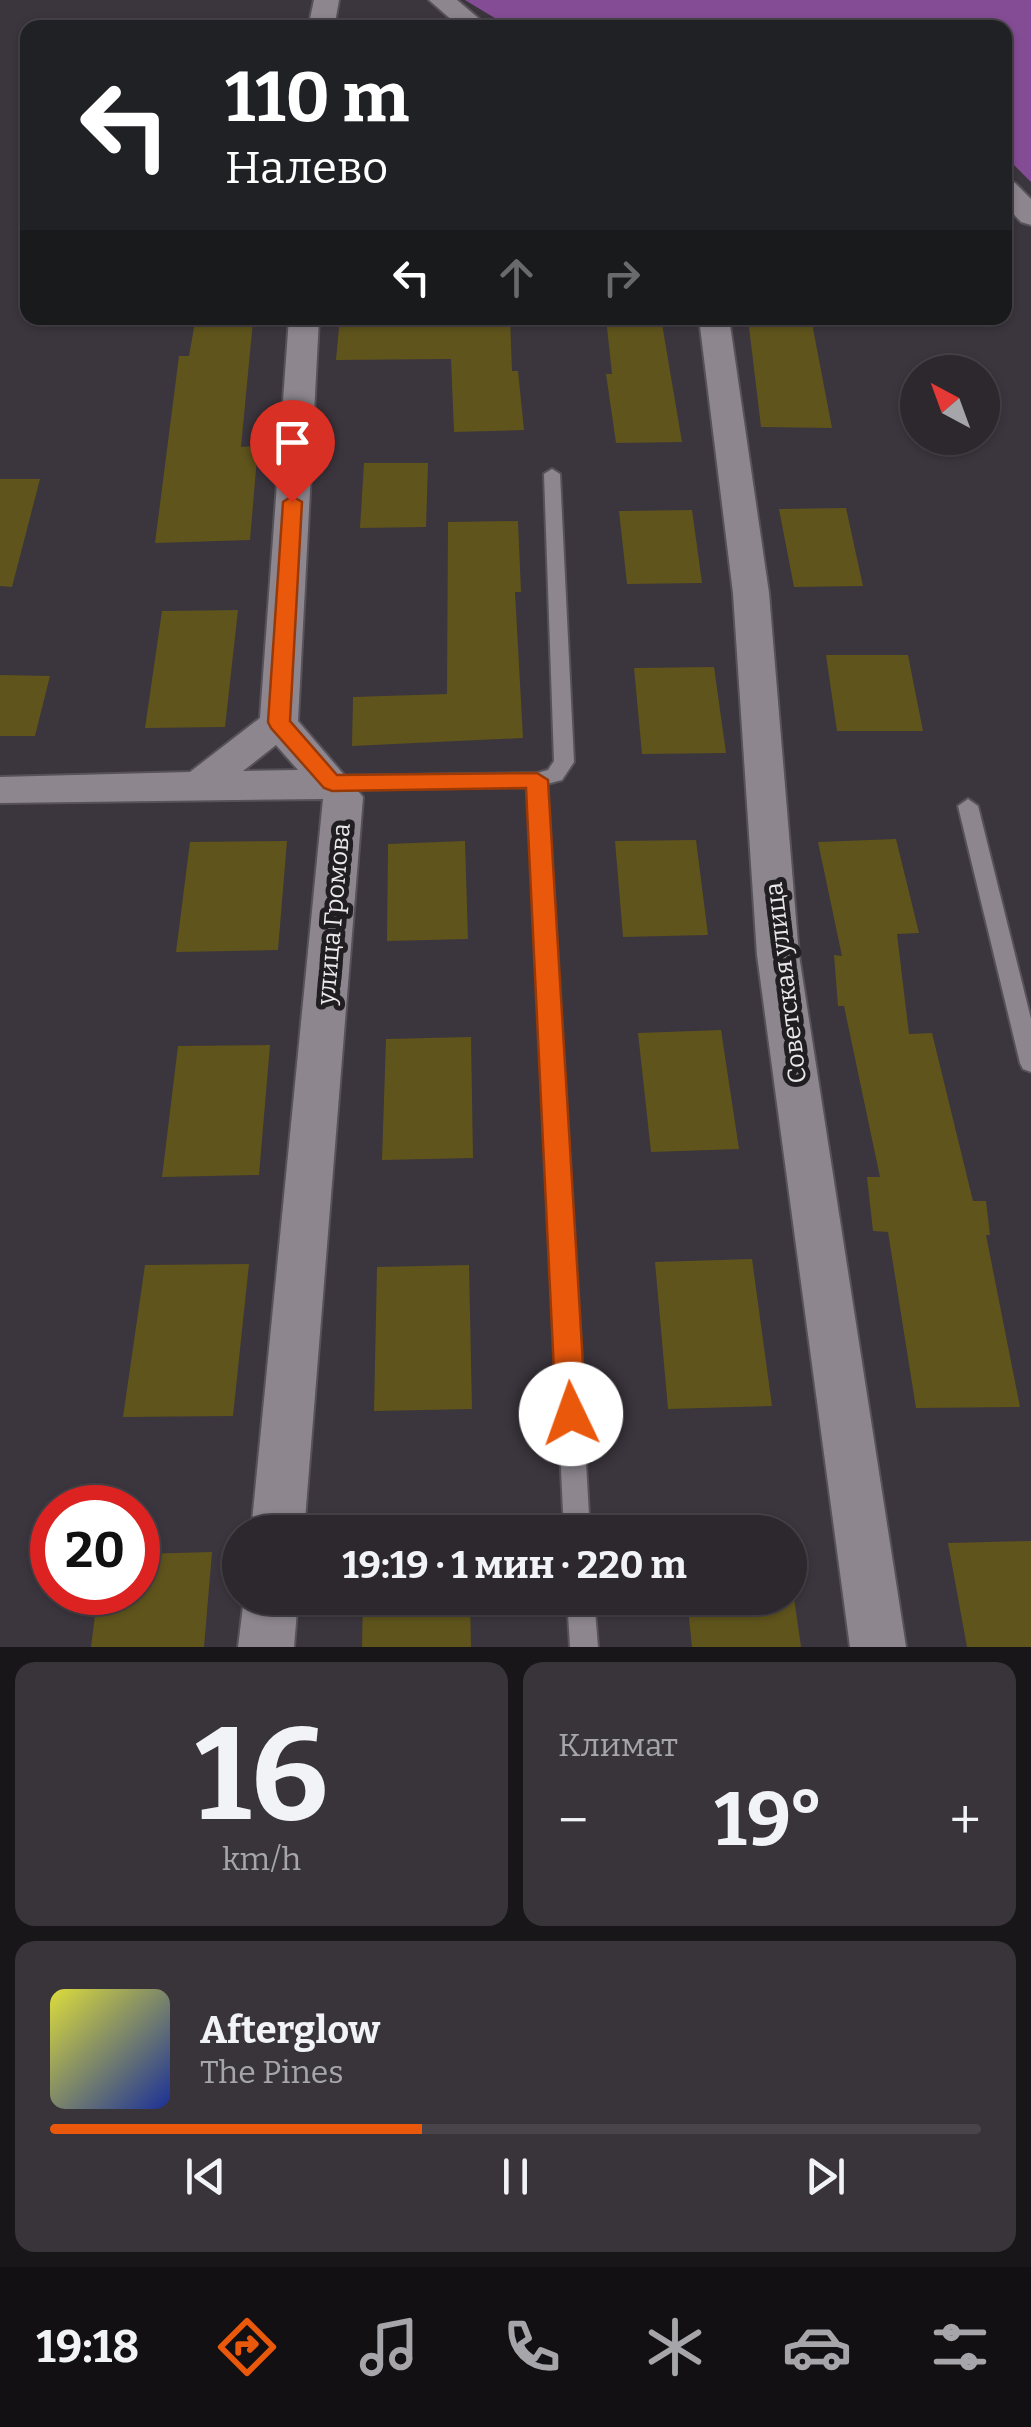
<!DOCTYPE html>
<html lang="ru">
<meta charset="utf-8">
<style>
:root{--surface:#2c282e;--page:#38343a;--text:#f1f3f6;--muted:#a6a6aa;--line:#48444a;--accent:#ea580c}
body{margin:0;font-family:Bitter,serif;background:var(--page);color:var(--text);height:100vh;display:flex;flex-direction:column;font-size:38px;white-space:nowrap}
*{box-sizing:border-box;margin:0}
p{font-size:32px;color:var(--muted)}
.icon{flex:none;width:55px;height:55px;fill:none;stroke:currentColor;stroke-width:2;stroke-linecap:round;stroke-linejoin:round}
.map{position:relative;height:1647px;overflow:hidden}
.panel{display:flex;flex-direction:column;gap:15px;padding:15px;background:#181619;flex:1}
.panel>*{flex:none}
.guide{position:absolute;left:20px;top:20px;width:992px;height:305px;border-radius:20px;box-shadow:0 2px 8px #0004,0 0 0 2px var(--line);background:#202124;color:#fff;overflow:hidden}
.needle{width:65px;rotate:319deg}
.controls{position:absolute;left:900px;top:355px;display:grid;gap:20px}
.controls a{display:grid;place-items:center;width:100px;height:100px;border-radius:50%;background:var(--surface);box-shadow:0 2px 8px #0004,0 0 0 2px var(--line);font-size:50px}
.speed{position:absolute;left:30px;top:1485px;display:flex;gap:20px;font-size:50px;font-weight:700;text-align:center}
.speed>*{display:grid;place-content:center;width:130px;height:130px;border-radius:50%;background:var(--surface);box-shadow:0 2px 8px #0004,0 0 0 2px var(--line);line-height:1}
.speed .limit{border:15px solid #d22;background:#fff;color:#111}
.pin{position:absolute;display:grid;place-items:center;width:85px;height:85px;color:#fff;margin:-102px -42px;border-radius:50% 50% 50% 0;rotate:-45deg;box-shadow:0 0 10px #0007}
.pin .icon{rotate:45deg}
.me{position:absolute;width:110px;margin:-55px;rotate:357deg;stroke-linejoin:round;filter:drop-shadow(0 0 8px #0008)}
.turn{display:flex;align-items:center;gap:35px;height:210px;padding:0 40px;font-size:45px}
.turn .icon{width:130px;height:130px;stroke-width:2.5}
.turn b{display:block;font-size:70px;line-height:85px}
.lanes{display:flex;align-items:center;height:95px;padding:0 40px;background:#0003;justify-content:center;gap:50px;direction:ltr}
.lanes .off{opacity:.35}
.big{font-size:75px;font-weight:700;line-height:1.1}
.panel .card{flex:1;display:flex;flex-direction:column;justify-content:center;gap:15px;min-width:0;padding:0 35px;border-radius:20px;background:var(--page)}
.panel .dial{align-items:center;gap:0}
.dial b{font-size:130px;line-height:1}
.song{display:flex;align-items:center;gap:30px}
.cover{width:120px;height:120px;border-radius:15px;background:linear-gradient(135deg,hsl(60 70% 55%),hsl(230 70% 35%))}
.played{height:10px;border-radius:5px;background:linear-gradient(90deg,var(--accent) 40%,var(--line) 40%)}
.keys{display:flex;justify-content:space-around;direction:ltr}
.heat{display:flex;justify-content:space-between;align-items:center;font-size:55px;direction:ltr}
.panel .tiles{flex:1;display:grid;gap:15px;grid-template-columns:1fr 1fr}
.card:last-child{grid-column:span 2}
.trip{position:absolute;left:222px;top:1515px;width:585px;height:100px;border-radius:50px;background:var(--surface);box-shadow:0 2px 8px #0004,0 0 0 2px var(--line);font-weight:700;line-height:100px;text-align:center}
.tab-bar{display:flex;height:160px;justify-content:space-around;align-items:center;background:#121012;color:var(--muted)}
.tab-bar .icon{width:70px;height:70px}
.tab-bar .selected{color:var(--accent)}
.tab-bar b{font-size:45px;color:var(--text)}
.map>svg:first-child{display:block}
</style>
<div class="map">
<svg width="1031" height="1647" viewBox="0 0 1031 1647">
<rect width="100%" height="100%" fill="#3b353d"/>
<path fill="#844c94" d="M465,0H1031V182L1005,156V28L530,27L498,20Z"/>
<path fill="#5f541c" d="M453,318H510L512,371H518L524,430L454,432L451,359L336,360L339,327L453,326Z
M606,318H661L682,442L616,443L606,374H612Z
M751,318H811L832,428L761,427L749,327H752Z
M253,321L241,447L258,446L250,540L155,543L179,356H189L195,322Z
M364,463H428L426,527L360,528Z
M0,479H40L12,587L0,586Z
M846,508L863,586L794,587L779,509Z
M692,510L702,583L627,584L619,511Z
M518,521L521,592H515L523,738L352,746L353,697L447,694L448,522Z
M238,610L225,727L145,728L162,611Z
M826,655H908L923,731H837Z
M714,667L726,753L642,754L634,668Z
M0,675L50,676L35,736H0Z
M896,839L919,933L897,934L909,1034L932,1033L973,1201H986L990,1235H986L1020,1407L916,1408L888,1232L873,1231L867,1177H880L844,1006H838L834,955L842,956L818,842Z
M696,840L708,935L623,937L615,841Z
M287,841L278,950L176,952L190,842Z
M465,841L468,939L387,941L388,844Z
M721,1030L739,1149L651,1152L638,1033Z
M471,1037L473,1158L382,1160L386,1039Z
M270,1045L259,1175L162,1177L178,1046Z
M752,1259L772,1406L668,1409L655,1262Z
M249,1264L233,1416L123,1417L145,1265Z
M469,1265L472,1409L374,1411L377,1267Z
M1031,1541V1647H967L948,1543Z
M212,1552L204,1647H91L98,1592H138V1554Z
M363,1598H470L471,1647H362Z
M687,1598H794L801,1647H692Z"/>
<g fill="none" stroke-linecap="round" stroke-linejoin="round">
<g stroke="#565258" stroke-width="4">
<path id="service" d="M552,469L560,474L574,762L562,780L547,784L590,1532H564L528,787L332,790L322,783L332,776L537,773L548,770L554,761L544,474Z
M968,799L978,806L1031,1019V1072L1023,1069L1020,1063L958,806Z
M567,1598H594L598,1647H570Z"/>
</g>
<g stroke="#565258" stroke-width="4">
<path id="minor" d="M314,0H339L334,28H308Z
M429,0H457L490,28H461Z
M1005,181L1015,183L1031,199V225L1021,222L1005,205Z
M289,318H319L298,721L363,797L304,1532H251L323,799L0,803V777L190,772L260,718ZM276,745L298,770L243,771Z
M699,318H729L769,593L799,955L906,1647H850L757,955L733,593Z
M244,1598H298L294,1647H238Z"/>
</g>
<use href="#service" fill="#8d868f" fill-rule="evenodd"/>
<use href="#minor" fill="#8d868f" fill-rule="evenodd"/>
</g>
<path fill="#ea580c" stroke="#983908" stroke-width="2.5" d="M292,496L302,502L290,721L337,775L537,773L548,780L586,1414L581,1423L571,1427L561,1423L556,1414L526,788L332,791L324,788L271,728L268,722L283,502Z"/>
<g text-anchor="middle" stroke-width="10" stroke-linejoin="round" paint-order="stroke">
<g font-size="25" fill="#ebe7ec" stroke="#211e22">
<text transform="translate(333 914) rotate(-85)" y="9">улица Громова</text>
<text transform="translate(785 983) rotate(-97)" y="9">Советская улица</text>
</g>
</g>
</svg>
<div class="controls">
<a><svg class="needle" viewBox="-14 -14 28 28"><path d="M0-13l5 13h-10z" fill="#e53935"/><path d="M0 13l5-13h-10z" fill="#a6a6aa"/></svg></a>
</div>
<div class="speed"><div class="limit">20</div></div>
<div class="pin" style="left:292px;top:502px;background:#d93025"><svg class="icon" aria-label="arrive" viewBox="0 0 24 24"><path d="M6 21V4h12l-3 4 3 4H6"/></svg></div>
<svg class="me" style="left:571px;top:1414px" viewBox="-20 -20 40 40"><circle r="19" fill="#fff"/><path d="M0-13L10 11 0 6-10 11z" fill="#ea580c"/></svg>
<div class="trip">19:19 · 1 мин · 220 m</div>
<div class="guide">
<div class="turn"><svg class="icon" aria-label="left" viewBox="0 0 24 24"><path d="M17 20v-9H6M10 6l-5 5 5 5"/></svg><div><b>110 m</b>Налево</div></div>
<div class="lanes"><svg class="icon" aria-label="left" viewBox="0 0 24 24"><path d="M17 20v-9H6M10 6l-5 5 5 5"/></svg><svg class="icon off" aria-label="ahead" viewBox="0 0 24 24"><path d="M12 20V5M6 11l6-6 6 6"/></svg><svg class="icon off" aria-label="right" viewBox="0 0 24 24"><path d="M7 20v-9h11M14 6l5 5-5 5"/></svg></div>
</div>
</div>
<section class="panel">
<div class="tiles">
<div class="card dial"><b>16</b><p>km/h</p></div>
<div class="card"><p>Климат</p>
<div class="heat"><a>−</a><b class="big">19°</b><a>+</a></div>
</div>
<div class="card">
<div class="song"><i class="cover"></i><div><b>Afterglow</b><p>The Pines</p></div></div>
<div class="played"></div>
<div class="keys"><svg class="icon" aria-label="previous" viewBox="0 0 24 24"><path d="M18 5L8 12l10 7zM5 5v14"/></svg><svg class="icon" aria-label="pause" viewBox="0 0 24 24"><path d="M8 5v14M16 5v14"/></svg><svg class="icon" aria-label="next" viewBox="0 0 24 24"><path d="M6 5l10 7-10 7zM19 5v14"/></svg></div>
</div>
</div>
</section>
<nav class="tab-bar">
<b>19:18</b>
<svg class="icon selected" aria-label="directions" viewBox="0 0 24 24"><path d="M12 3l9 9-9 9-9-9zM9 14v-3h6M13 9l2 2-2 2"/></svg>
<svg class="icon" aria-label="music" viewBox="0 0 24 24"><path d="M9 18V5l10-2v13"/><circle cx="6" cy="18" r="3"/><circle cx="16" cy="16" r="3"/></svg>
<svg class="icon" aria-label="phone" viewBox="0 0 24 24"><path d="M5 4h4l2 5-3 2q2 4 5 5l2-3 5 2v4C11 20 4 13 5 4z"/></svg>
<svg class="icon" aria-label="climate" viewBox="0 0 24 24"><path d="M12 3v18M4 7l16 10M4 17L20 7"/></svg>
<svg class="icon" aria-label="car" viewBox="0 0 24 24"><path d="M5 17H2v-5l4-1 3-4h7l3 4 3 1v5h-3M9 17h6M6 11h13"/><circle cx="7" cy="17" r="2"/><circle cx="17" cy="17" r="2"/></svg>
<svg class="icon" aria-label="filters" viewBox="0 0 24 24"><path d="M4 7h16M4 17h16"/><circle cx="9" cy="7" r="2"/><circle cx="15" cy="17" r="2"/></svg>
</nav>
